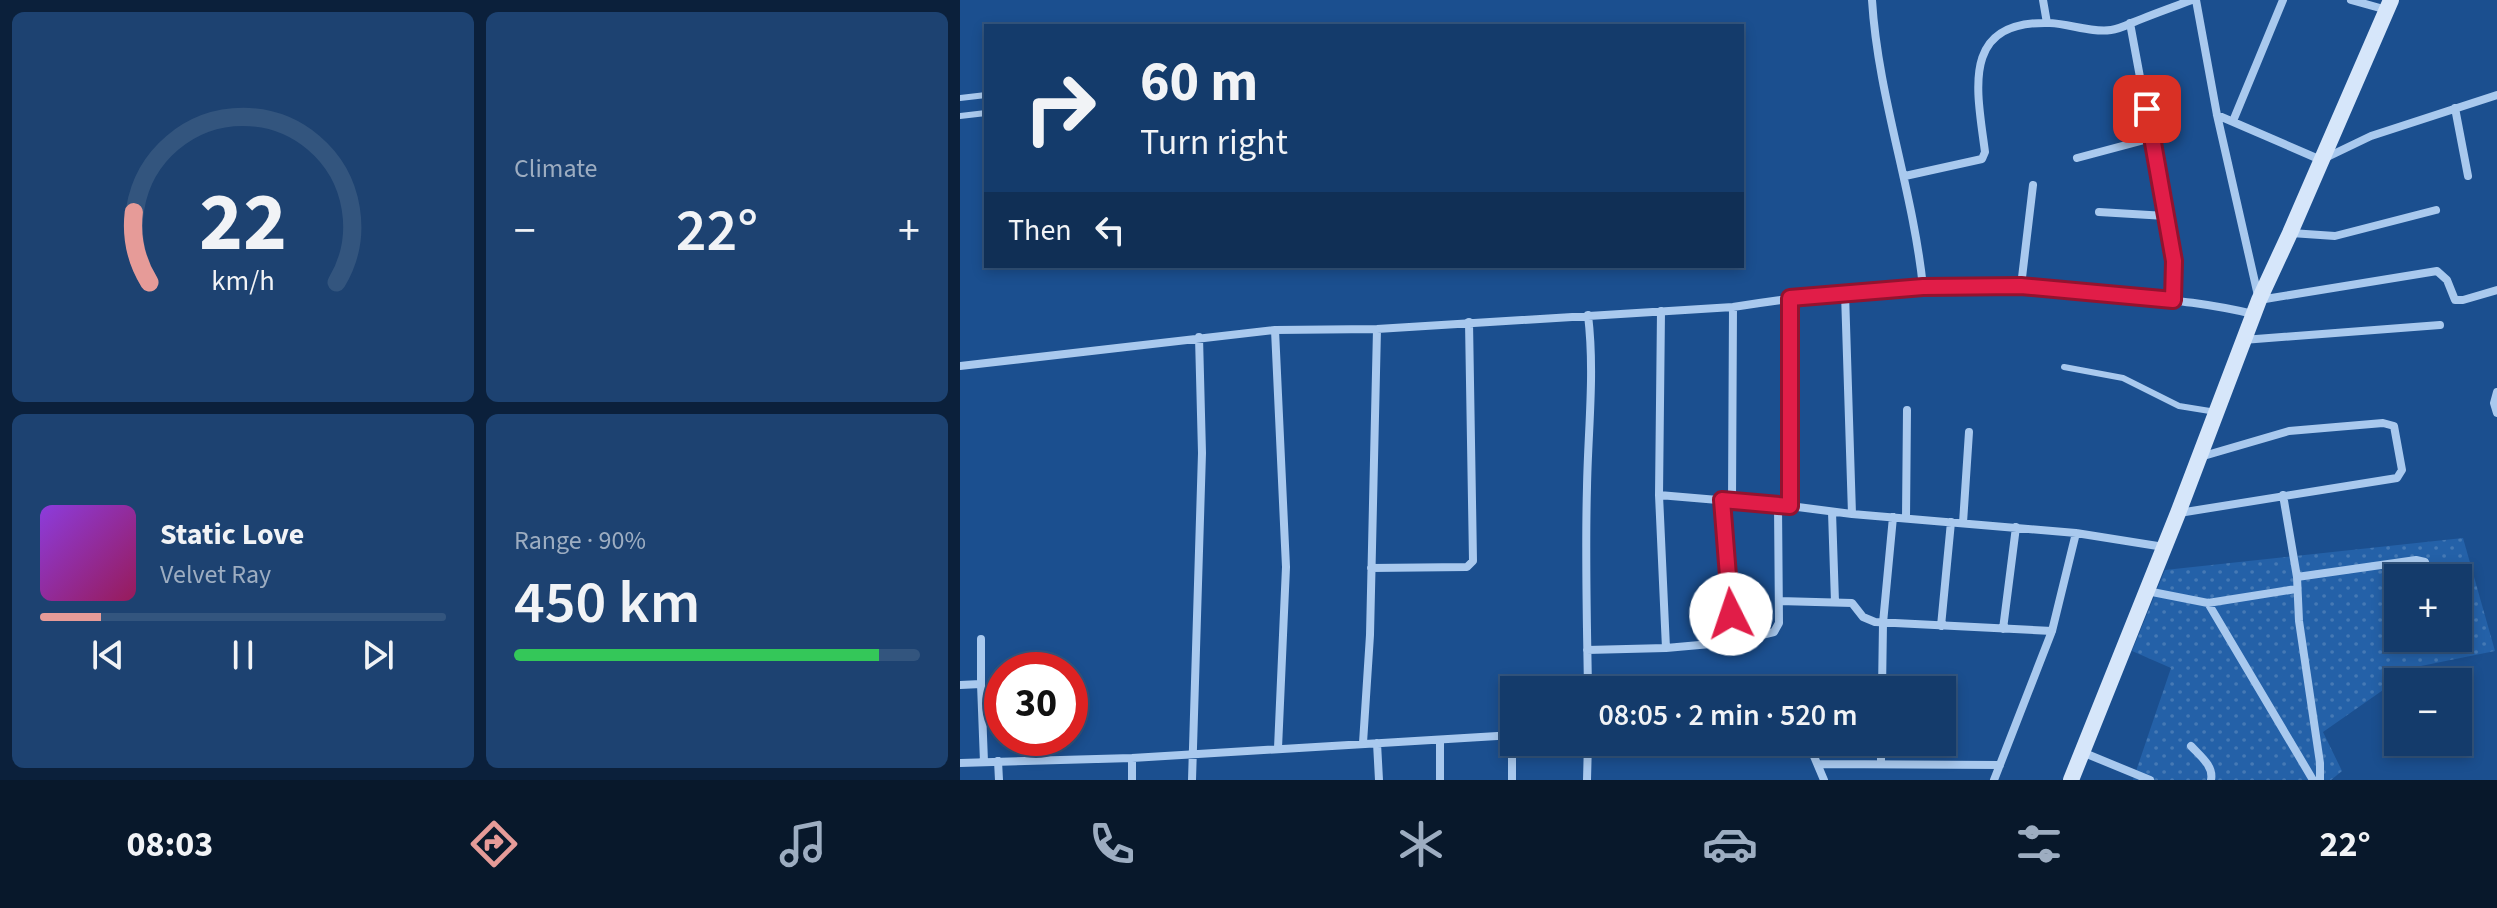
<!DOCTYPE html>
<meta charset="utf-8">
<style>
:root{--surface:#143b6b;--page:#1d4271;--text:#f1f3f6;--muted:#9dadc1;--line:#33557e;--accent:#e69b98}
body{margin:0;font-family:"Source Sans 3",sans-serif;background:var(--page);color:var(--text);height:100vh;display:flex;flex-direction:column;font-size:30px;white-space:nowrap}
*{box-sizing:border-box;margin:0}
p{font-size:26px;color:var(--muted)}
.icon{flex:none;width:44px;height:44px;fill:none;stroke:currentColor;stroke-width:2;stroke-linecap:round;stroke-linejoin:round}
.map{position:relative;flex:1;overflow:hidden}
.side{display:flex;flex-direction:column;gap:12px;padding:12px;background:#0b203b;width:960px}
.side>*{flex:none}
.top-card{position:absolute;left:24px;top:24px;width:760px;height:244px;border-radius:0px;box-shadow:0 4px 12px #0003,0 0 0 2px var(--line);background:#143b6b;color:var(--text);overflow:hidden}
.controls{position:absolute;left:1424px;top:564px;display:grid;gap:16px}
.controls a{display:grid;place-items:center;width:88px;height:88px;border-radius:0px;background:var(--surface);box-shadow:0 4px 12px #0003,0 0 0 2px var(--line);font-size:40px}
.speed{position:absolute;left:24px;top:652px;display:flex;gap:16px;font-size:40px;font-weight:700;text-align:center}
.speed>*{display:grid;place-content:center;width:104px;height:104px;border-radius:50%;background:var(--surface);box-shadow:0 4px 12px #0003,0 0 0 2px var(--line);line-height:1}
.speed .limit{border:12px solid #d22;background:#fff;color:#111}
.pin{position:absolute;display:grid;place-items:center;width:68px;height:68px;color:#fff;margin:-34px;border-radius:16px;box-shadow:0 4px 12px #0006}
.me{position:absolute;width:88px;margin:-44px;rotate:356deg;stroke-linejoin:round;filter:drop-shadow(0 0 6px #0008)}
.turn{display:flex;align-items:center;gap:28px;height:168px;padding:0 24px;font-size:36px}
.turn .icon{width:104px;height:104px;stroke-width:2.5}
.turn b{display:block;font-size:56px;line-height:68px}
.then{display:flex;align-items:center;height:76px;padding:0 24px;background:#0003;gap:16px;font-size:30px}
.big{font-size:60px;font-weight:600;line-height:1.1}
.side .widget{flex:1;display:flex;flex-direction:column;justify-content:center;gap:12px;min-width:0;padding:0 28px;border-radius:12px;background:var(--page)}
.side .dial{align-items:center;gap:0}
.dial svg{height:208px;overflow:visible;fill:none;stroke:var(--line);stroke-width:7;stroke-linecap:round;text-anchor:middle}
.dial text{fill:var(--text);stroke:none}
.song{display:flex;align-items:center;gap:24px}
.cover{width:96px;height:96px;border-radius:12px;background:linear-gradient(135deg,hsl(270 70% 55%),hsl(330 70% 35%))}
.played{height:8px;border-radius:4px;background:linear-gradient(90deg,var(--accent) 15%,var(--line) 15%)}
.keys{display:flex;justify-content:space-around;direction:ltr}
.heat{display:flex;justify-content:space-between;align-items:center;font-size:44px;direction:ltr}
.charge{height:12px;border-radius:6px;background:linear-gradient(90deg,#34c759 90%,var(--line) 0)}
.side .tiles{flex:1;display:grid;gap:12px;grid-template-columns:repeat(2,1fr)}
.trip{position:absolute;left:540px;top:676px;width:456px;height:80px;border-radius:0px;background:var(--surface);box-shadow:0 4px 12px #0003,0 0 0 2px var(--line);font-weight:600;line-height:80px;text-align:center}
.dock{display:flex;height:128px;justify-content:space-around;align-items:center;background:#08182b;color:var(--muted)}
.dock .icon{width:56px;height:56px}
.dock .selected{color:var(--accent)}
.dock b{font-size:36px;color:var(--text)}
main{display:flex;flex:1;min-height:0}
.map>svg:first-child{display:block}
</style>
<main>
<section class="side">
<div class="tiles">
<div class="widget dial"><svg viewBox="0 0 100 80">
<path d="M14 69A42 42 0 1 1 86 69"/>
<path d="M14 69A42 42 0 0 1 8 42" stroke="#e69b98"/>
<text x="50" y="56" font-size="32" font-weight="700">22</text>
<text x="50" y="72" font-size="11">km/h</text>
</svg></div>
<div class="widget"><p>Climate</p>
<div class="heat"><a>−</a><b class="big">22°</b><a>+</a></div>
</div>
<div class="widget">
<div class="song"><i class="cover"></i><div><b>Static Love</b><p>Velvet Ray</p></div></div>
<div class="played"></div>
<div class="keys"><svg class="icon" aria-label="previous" viewBox="0 0 24 24"><path d="M18 5L8 12l10 7zM5 5v14"/></svg><svg class="icon" aria-label="pause" viewBox="0 0 24 24"><path d="M8 5v14M16 5v14"/></svg><svg class="icon" aria-label="next" viewBox="0 0 24 24"><path d="M6 5l10 7-10 7zM19 5v14"/></svg></div>
</div>
<div class="widget"><p>Range · 90%</p><b class="big">450 km</b><div class="charge"></div></div>
</div>
</section>
<div class="map">
<svg width="1537" height="780" viewBox="0 0 1537 780">
<defs>
<pattern id="grass-dots" width="8" height="8" patternUnits="userSpaceOnUse" patternTransform="scale(2)"><rect width="8" height="8" fill="#2461a8"/><path d="M2 2h.1M6 6h.1" fill="none" stroke="#4579b5" stroke-width="1.8" stroke-linecap="round"/></pattern>
</defs>
<rect width="100%" height="100%" fill="#1b4f8f"/>
<path fill="url(#grass-dots)" fill-rule="evenodd" d="M1503,538L1535,651L1456,667L1363,732L1382,771L1371,780H1173L1211,668L1172,651L1205,570ZM1438,578H1498V638H1438Z"/>
<g fill="none" stroke-linecap="round" stroke-linejoin="round">
<path stroke="#a9c9ee" stroke-width="6" d="M0,98L26,95
M0,116L26,113
M1104,367L1163,378L1219,406L1256,412"/>
<path stroke="#a9c9ee" stroke-width="8" d="M912,0C918,97 953,190 963,287
M1083,0L1087,23
M1236,0L1257,115L1299,300L1477,271L1487,280L1495,300H1503L1537,290
M1391,0L1427,10
M1170,23L1214,261L1213,300
M1495,108L1508,176
M1257,115L1361,160L1411,136L1537,95
M1273,121L1323,0
M1117,158L1192,138
M945,176L1022,159L1025,152C1017,90 1000,20 1090,23C1110,24 1132,33 1151,30C1159,29 1167,25 1174,22C1193,14 1213,7 1232,0
M1139,212L1206,216
M1331,233L1375,236L1476,210
M1061,286L1073,185
M885,293L892,514
M701,311L699,495L706,648
M315,330L326,567L318,748
M1283,340L1480,325
M0,366L315,330L417,329L773,307C867,292 963,284 1058,286C1090,287 1123,291 1155,294C1202,299 1248,303 1293,314
M1537,392L1534,403L1537,413
M699,495L830,506L892,514L1116,533L1204,547
M1323,495L1337,577L1456,560L1465,562L1470,578
M762,500L773,642
M772,501L773,307
M830,506V298
M872,512L875,602
M1219,513L1437,478L1442,470L1434,426L1423,423L1329,431L1240,457
M946,518L947,410
M1003,523L1009,432
M411,568L507,567L513,561L509,322
M1337,577L1339,621L1360,763V780
M1187,591L1248,603L1336,589
M819,601L892,603L903,617L915,622L1092,631
M1248,603L1353,780
M981,626L991,522
M1043,629L1056,527
M627,650L706,648L773,642L814,632L819,623L818,505
M21,684V639
M0,685L21,684L24,762
M628,690C627,622 625,555 627,487C628,429 635,373 628,315
M922,690L923,623L933,517
M850,742L853,754L864,780
M403,743L410,635L417,329
M417,743L419,780
M1231,746C1240,756 1254,766 1251,780
M1122,752L1190,780
M38,761L39,780
M0,763L172,758L554,735
M859,764L1040,765
M921,764V742
M172,780V758
M232,780L242,453L239,337
M480,780V740
M552,780V735
M627,780L628,742
M1034,780L1092,631L1116,533"/>
<path stroke="#d6e6fa" stroke-width="16" d="M1111,780L1218,513L1299,300L1330,233L1431,0"/>
</g>
<g fill="none" stroke-linecap="round" stroke-linejoin="round">
<g stroke="#92132f" stroke-width="20">
<path id="route" d="M771,614L762,500L830,506V298L963,287L1061,286L1213,300L1214,261L1187,109"/>
</g>
<use href="#route" stroke="#e11d48" stroke-width="14"/>
</g>
</svg>
<div class="controls">
<a>+</a>
<a>−</a>
</div>
<div class="speed"><div class="limit">30</div></div>
<div class="pin" style="left:1187px;top:109px;background:#d93025"><svg class="icon" aria-label="arrive" viewBox="0 0 24 24"><path d="M6 21V4h12l-3 4 3 4H6"/></svg></div>
<svg class="me" style="left:771px;top:614px" viewBox="-20 -20 40 40"><circle r="19" fill="#fff"/><path d="M0-13L10 11 0 6-10 11z" fill="#e11d48"/></svg>
<div class="trip">08:05 · 2 min · 520 m</div>
<div class="top-card">
<div class="turn"><svg class="icon" aria-label="right" viewBox="0 0 24 24"><path d="M7 20v-9h11M14 6l5 5-5 5"/></svg><div><b>60 m</b>Turn right</div></div>
<div class="then">Then<svg class="icon" aria-label="left" viewBox="0 0 24 24"><path d="M17 20v-9H6M10 6l-5 5 5 5"/></svg></div>
</div>
</div>
</main>
<nav class="dock">
<b>08:03</b>
<svg class="icon selected" aria-label="directions" viewBox="0 0 24 24"><path d="M12 3l9 9-9 9-9-9zM9 14v-3h6M13 9l2 2-2 2"/></svg>
<svg class="icon" aria-label="music" viewBox="0 0 24 24"><path d="M9 18V5l10-2v13"/><circle cx="6" cy="18" r="3"/><circle cx="16" cy="16" r="3"/></svg>
<svg class="icon" aria-label="phone" viewBox="0 0 24 24"><path d="M5 4h4l2 5-3 2q2 4 5 5l2-3 5 2v4C11 20 4 13 5 4z"/></svg>
<svg class="icon" aria-label="climate" viewBox="0 0 24 24"><path d="M12 3v18M4 7l16 10M4 17L20 7"/></svg>
<svg class="icon" aria-label="car" viewBox="0 0 24 24"><path d="M5 17H2v-5l4-1 3-4h7l3 4 3 1v5h-3M9 17h6M6 11h13"/><circle cx="7" cy="17" r="2"/><circle cx="17" cy="17" r="2"/></svg>
<svg class="icon" aria-label="filters" viewBox="0 0 24 24"><path d="M4 7h16M4 17h16"/><circle cx="9" cy="7" r="2"/><circle cx="15" cy="17" r="2"/></svg>
<b>22°</b>
</nav>
